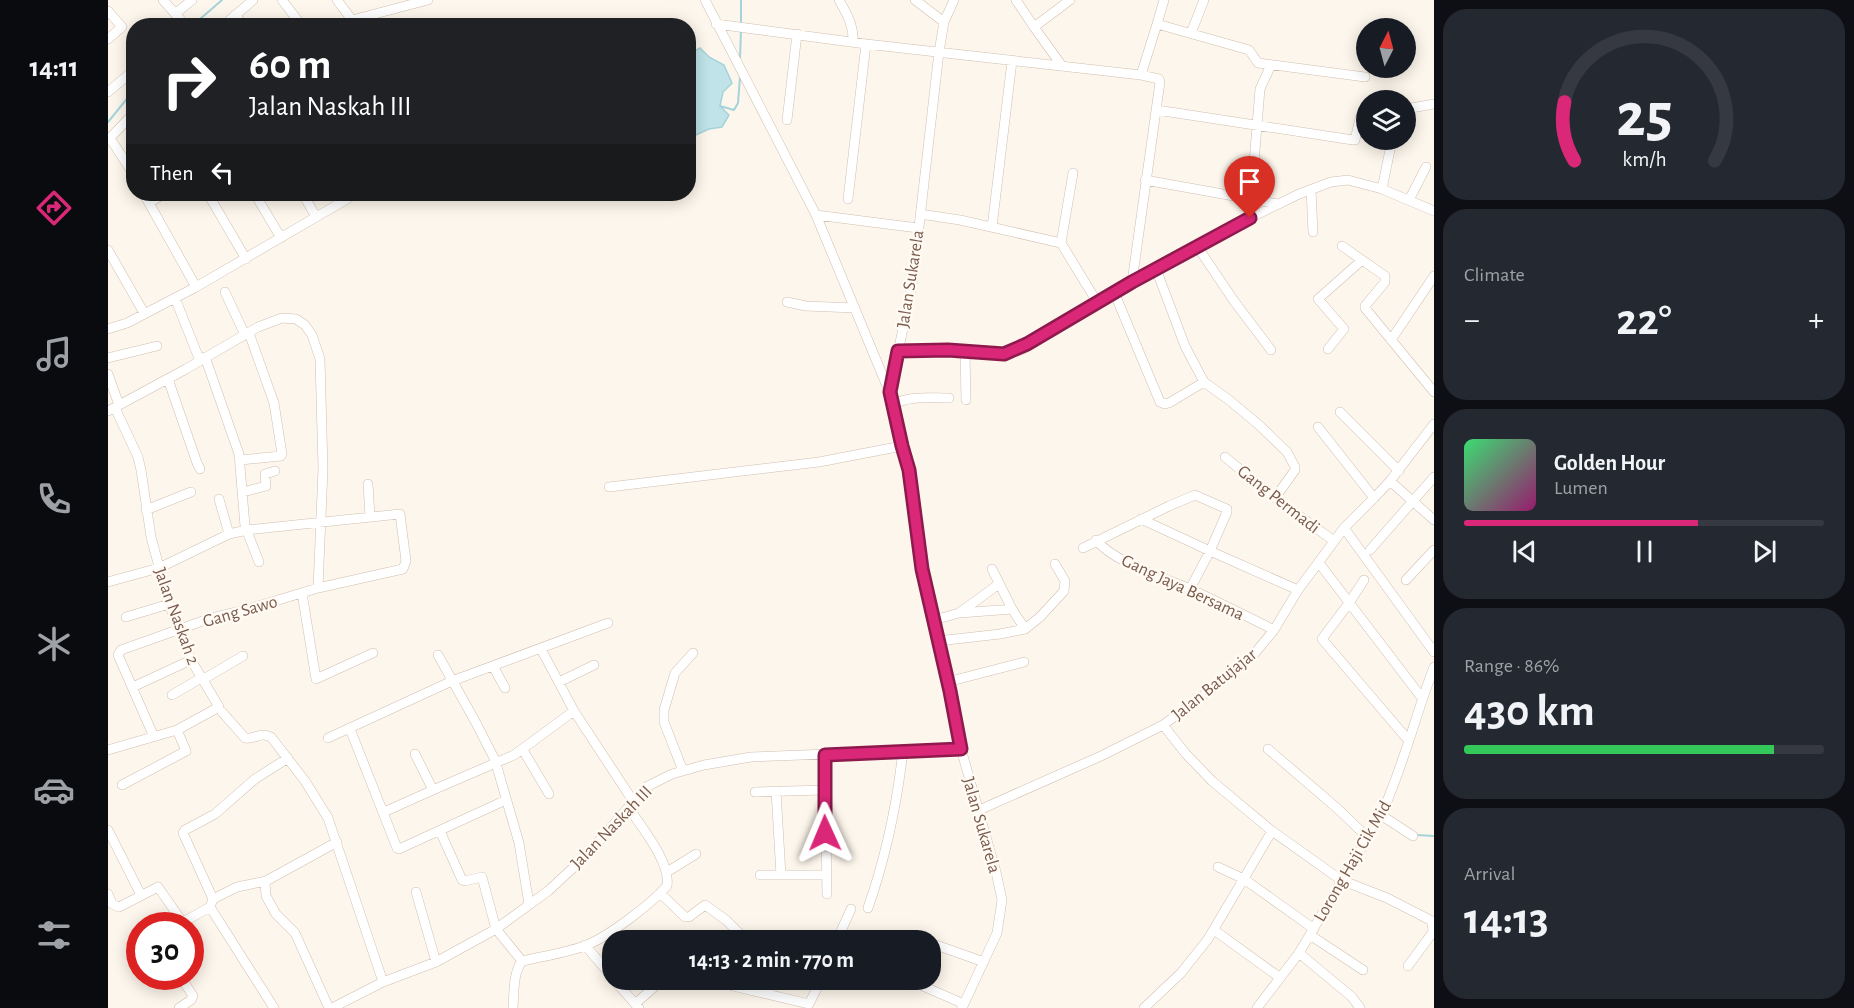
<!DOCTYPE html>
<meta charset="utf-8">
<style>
:root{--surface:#171b24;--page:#242831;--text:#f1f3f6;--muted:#9ea1a6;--line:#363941;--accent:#db2777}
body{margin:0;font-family:"Alegreya Sans",sans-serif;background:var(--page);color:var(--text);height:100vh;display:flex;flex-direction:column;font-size:22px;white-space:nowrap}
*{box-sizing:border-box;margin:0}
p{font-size:20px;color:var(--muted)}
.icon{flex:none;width:33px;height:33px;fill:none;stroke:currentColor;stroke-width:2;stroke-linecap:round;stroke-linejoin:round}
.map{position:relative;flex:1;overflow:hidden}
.details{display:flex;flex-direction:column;gap:9px;padding:9px;background:#0d0f14;width:420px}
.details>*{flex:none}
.top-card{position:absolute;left:18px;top:18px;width:570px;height:183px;border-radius:24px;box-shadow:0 3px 15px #0003;background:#202124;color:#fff;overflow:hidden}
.needle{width:39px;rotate:6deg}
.controls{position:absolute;left:1248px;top:18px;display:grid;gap:12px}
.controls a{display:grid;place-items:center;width:60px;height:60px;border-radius:50%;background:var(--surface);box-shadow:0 3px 15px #0003;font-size:30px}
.speed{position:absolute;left:18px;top:912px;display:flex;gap:12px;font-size:30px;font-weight:700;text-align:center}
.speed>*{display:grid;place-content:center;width:78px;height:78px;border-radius:50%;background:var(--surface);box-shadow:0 3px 15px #0003;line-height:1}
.speed .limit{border:9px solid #d22;background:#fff;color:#111}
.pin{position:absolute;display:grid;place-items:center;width:51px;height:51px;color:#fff;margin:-62px -26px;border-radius:50% 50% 50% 0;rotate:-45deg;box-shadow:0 0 6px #0007}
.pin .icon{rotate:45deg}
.me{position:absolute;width:66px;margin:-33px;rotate:359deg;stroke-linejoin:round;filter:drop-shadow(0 0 4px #0008)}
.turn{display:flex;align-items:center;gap:21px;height:126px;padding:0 24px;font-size:27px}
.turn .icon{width:78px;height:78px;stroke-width:2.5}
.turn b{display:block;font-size:42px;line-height:51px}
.then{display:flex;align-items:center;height:57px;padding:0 24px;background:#0003;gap:12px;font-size:22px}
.big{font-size:45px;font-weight:700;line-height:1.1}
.details .widget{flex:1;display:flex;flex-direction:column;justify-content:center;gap:9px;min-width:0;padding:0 21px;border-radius:24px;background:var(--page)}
.details .dial{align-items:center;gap:0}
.dial svg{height:156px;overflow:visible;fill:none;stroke:var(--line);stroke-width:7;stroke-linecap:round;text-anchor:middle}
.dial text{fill:var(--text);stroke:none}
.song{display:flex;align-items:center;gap:18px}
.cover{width:72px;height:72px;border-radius:9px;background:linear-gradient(135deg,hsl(140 70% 55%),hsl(320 70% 35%))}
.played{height:6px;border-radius:3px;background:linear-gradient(90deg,var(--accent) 65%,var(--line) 65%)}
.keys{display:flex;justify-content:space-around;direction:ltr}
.heat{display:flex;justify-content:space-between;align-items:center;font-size:33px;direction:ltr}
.charge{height:9px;border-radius:4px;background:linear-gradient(90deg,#34c759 86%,var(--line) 0)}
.trip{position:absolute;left:494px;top:930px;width:339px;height:60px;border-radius:24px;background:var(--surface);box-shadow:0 3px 15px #0003;font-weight:700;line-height:60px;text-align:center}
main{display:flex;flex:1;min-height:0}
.menu{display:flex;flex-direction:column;width:108px;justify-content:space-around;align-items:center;background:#090b0e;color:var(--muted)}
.menu .icon{width:42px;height:42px}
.menu .on{color:var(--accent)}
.menu b{font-size:27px;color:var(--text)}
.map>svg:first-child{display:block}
</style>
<main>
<nav class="menu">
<b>14:11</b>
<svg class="icon on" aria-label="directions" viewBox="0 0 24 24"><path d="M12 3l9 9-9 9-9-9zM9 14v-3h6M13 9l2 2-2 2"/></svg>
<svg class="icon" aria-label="music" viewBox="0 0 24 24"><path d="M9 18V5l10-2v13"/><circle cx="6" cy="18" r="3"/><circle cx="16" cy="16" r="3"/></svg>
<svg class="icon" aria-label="phone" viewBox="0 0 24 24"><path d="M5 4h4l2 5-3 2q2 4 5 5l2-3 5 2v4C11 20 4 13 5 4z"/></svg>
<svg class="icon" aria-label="climate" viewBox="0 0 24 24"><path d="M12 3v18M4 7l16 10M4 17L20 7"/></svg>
<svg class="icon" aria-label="car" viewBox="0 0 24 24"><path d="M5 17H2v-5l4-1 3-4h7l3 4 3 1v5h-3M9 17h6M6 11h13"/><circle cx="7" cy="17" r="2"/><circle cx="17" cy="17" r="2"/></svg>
<svg class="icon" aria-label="filters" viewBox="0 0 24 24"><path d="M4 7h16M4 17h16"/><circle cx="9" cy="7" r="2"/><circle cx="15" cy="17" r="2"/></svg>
</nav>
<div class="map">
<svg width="1326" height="1008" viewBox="0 0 1326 1008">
<rect width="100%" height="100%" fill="#fdf6ec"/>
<path fill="#bfe3e8" stroke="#a5d3da" stroke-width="1.5" d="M592,48L601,57L616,65L624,83L615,92L612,106L621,115L614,127L601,129L581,138V54Z"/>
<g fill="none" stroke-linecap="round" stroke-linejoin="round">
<path stroke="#a5d3da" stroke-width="2" d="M633,23V0
M84,26L114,0
M632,59L633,29
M612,106L626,110L630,103L632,77
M0,122L26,90
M1309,835L1326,836"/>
<g stroke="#d1beb0" stroke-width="10">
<path id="street" d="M55,0L78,26
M174,0L194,26
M229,0L244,20
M597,0L708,215L781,391
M731,0C739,14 746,26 745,42
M807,0L836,22
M846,0L836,22L831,52L805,279L782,392L794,446L801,470L814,569L842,691L853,749L888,872L894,900L889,933L854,1008
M908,0L926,27L954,66
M0,11L14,27L0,39
M67,14L84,0
M127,15L136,26
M608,24L758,44L1033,75L1051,79L1052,82L1024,282
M1049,24L1056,0
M115,26L145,0
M237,26L244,20L320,0
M926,27L962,0
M1083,33L1096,0
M1033,75L1049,24L1141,50L1150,63L1257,77
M0,92L26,70
M1298,109L1326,104
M1049,110L1245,140H1247L1252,118
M679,120L689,34
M2,138L26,175
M0,140L26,113
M1037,180L1170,204
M1274,189L1284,140
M1203,190L1205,232
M36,194L88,287
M100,194L138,259
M147,194L173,238
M195,194L208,217
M740,199L758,44
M1143,199L1152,89L1163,65
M1301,200L1318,167
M41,203L56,194
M812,214L852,220L953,243L989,302
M708,215L810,228
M884,227L904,61
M953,243L965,173
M1089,246L1126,301L1163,350
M1234,246L1277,276V282L1257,306V308L1326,392
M0,250L36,313
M1048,269L1077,346L1096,382L1121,400L1151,425L1179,452L1187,467V470L1167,498
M117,292L137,335
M1006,292L1052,402L1057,404L1061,403L1096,382
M67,298L92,361
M679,302L698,306L747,308
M0,329L19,323L88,287L239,199L242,194
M1283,340L1326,276
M1220,349L1236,329L1210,299L1253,261
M790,351L840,350L896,354L919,344L1024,282L1142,218L1191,194L1223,182L1240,180L1274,189L1326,211
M857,351L858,400
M97,357L131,454L137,526L151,562
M0,358L49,346
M0,374L11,405
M60,379L89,463L92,469
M784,405C802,395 821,398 841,398
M0,411L78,369L150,327L174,318L188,319L197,325L204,335L212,359L215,469L210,588
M1232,412L1291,471
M1210,427L1266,498
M1117,457L1167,498L1226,541
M132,460L173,456L174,454L166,403L141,333
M1282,481L1326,520
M260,484L262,517
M501,487L711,462L794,446
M135,492L158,486L157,474L167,471
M111,499L121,534
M38,510L83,492
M1033,519L1102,551L1082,589
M1236,528L1326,652
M988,540C1007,563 1055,577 1082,589C1111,602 1138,616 1166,630
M975,548L1061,506L1087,495L1119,509V512L1102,551L1190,590
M1262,550L1326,477
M1211,563L1314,698
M884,569L904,609L917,629
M1256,580L1241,603L1214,639L1301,741
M1298,580L1326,550
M0,582L51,568L121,534L139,530L292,514L298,561L295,569L210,588L140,609L103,618L13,650L10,655L46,737
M194,593L208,679L265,653
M852,613L904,609
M18,617L61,604
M826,620L851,613L891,584
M830,641L892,634L917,629L932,617L956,591L957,581L947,564
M433,649L466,711L525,801
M330,655L367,721L387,760L411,843L421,904
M385,666L397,688
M94,680L135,656
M451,682L486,665
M839,682L916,662
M29,685L83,660
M64,695L93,678
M114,712L137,738C148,740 151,731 163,737L197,781L220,818L275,982
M1055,725L1078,754L1104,781L1164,831L1233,880L1279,898L1324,921L1325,932L1300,966
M242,729L289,848L291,849L398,800
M220,738L344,681L500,623
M1160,749L1230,809L1260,838
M0,750L69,730L111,707L83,660L61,604L43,537L33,470L30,457L7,408
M415,750L441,794
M307,754L325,790
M717,755L719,894
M575,771L556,722V710L567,673L585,653
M14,785L78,751L69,730
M668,791L673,875
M647,792L716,790
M869,811L993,756L1055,725L1112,683L1147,653L1166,630L1190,590L1236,528L1266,498L1282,481L1326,424
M276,812L325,790L406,755L466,711
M1273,815L1305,836
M0,830L33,895
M332,831L354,880L357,881L374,877L388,929L414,961
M1110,867L1136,879L1206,929
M559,872L588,854
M652,875H718
M157,882L158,896L168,914L187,933L221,1008
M308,892L328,962
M552,893L577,917H581L597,905L618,920L633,935L672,940
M0,894L4,904L11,907L50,887L73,920L77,921L102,907L105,899L129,887L158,881L229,842
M105,899L75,833L77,830L107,814L147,779L180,758
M102,907L166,1008
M760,908C778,856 789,805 795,750
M1106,930L1171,977
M1202,935L1255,970
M729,940L743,909
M477,945L504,977
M828,945L876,962
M1191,953L1244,997L1252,1008
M506,980L531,1008
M801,980L856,1004
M625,986L701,1004L713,980
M660,993L664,980
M527,1004L554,980
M71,1008L83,1000L85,996L72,976
M224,1008L275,982L328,962L388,929L440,891L478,856L538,787L564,774L596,765L643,757L853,749
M405,1008C406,993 405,973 414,961C435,956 459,953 479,945C501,936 543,904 559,886C563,862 533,827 521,808
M1036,1008L1073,973L1100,939L1164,831
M1149,1008L1191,953L1273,815C1295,768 1307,716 1326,667"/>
</g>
<use href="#street" stroke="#fff" stroke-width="9"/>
</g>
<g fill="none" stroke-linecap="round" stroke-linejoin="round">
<g stroke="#8e194d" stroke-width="15">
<path id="route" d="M717,833V755L853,749L842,691L814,569L801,470L794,446L782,392L790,351L840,350L896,354L919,344L1024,282L1142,218"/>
</g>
<use href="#route" stroke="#db2777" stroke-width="10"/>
</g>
<g text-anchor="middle" stroke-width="5" stroke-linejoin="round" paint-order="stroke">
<g font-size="18" fill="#7a5c4d" stroke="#fffaf3">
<text transform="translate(802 279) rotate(-81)" y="6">Jalan Sukarela</text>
<text transform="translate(1171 499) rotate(38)" y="6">Gang Permadi</text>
<text transform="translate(1075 587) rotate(25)" y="6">Gang Jaya Bersama</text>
<text transform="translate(132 611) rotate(-16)" y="6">Gang Sawo</text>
<text transform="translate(69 616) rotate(70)" y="6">Jalan Naskah 2</text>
<text transform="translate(1106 684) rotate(-39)" y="6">Jalan Batujajar</text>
<text transform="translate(874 825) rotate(74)" y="6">Jalan Sukarela</text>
<text transform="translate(503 827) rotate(-46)" y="6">Jalan Naskah III</text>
<text transform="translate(1244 861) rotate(-60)" y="6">Lorong Haji Cik Mid</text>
</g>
</g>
</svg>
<div class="controls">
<a><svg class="needle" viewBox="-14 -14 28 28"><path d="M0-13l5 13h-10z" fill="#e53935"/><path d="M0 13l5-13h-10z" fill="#9ea1a6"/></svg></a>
<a><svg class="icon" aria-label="layers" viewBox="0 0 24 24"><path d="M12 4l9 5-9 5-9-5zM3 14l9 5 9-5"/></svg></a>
</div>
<div class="speed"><div class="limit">30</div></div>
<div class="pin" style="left:1142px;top:218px;background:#d93025"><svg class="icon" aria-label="arrive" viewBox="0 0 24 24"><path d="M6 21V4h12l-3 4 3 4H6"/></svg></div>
<svg class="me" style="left:717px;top:833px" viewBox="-20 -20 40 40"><path d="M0-17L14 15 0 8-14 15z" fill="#db2777" stroke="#fff" stroke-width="4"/></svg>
<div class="trip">14:13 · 2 min · 770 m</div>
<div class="top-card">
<div class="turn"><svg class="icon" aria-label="right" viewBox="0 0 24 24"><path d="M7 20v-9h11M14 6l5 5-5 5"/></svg><div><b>60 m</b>Jalan Naskah III</div></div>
<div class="then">Then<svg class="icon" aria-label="left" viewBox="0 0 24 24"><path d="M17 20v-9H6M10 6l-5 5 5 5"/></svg></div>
</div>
</div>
<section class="details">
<div class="widget dial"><svg viewBox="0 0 100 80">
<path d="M14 69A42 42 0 1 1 86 69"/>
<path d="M14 69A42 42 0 0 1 9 39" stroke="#db2777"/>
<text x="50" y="56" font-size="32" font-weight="700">25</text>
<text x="50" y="72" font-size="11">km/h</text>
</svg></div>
<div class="widget"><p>Climate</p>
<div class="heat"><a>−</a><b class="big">22°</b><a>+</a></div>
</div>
<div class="widget">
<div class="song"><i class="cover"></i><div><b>Golden Hour</b><p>Lumen</p></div></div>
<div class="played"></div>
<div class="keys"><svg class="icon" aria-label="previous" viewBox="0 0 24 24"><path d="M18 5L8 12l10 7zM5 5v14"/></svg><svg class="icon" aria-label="pause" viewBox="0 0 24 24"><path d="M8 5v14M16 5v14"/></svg><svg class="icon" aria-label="next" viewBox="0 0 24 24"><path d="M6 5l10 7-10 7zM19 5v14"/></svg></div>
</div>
<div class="widget"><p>Range · 86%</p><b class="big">430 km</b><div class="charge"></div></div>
<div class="widget"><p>Arrival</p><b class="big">14:13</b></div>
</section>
</main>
